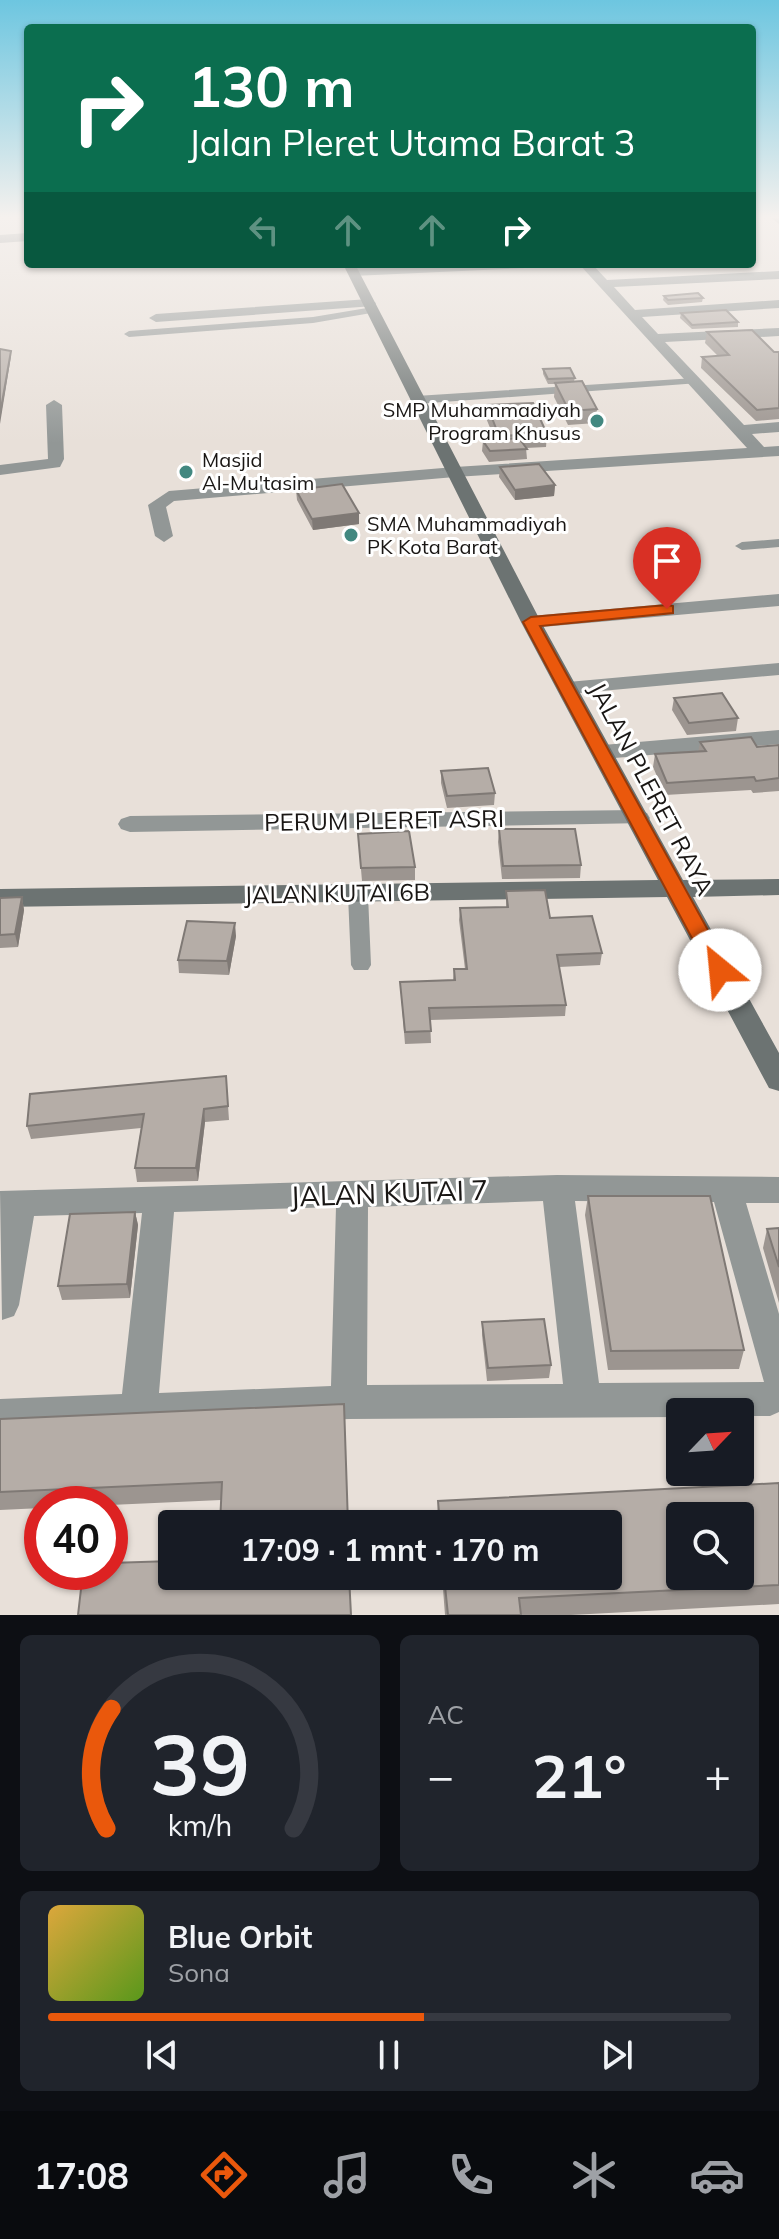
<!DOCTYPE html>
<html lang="id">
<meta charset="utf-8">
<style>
:root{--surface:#171b24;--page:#20242c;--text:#f1f3f6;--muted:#9ea1a6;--line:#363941;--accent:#ea580c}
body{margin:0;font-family:Mulish,sans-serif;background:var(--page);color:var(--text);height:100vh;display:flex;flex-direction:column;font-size:30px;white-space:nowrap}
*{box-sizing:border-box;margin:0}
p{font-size:26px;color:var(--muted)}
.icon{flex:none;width:44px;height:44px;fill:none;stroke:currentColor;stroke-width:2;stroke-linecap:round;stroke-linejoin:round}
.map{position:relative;height:1615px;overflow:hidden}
.drawer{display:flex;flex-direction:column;gap:20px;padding:20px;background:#0d0f14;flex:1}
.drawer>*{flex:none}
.hud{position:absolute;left:24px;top:24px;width:732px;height:244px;border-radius:8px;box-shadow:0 2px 6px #0004;background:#0b6e4f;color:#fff;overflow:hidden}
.needle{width:52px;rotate:65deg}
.buttons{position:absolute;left:666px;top:1398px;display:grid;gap:16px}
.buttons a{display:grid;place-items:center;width:88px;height:88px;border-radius:8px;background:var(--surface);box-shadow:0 2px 6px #0004;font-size:40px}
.speed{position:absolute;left:24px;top:1486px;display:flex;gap:16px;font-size:40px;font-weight:700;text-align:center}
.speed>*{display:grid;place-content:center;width:104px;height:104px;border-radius:50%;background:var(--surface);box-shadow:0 2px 6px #0004;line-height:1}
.speed .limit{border:12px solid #d22;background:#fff;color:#111}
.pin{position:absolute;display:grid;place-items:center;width:68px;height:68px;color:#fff;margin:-82px -34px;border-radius:50% 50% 50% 0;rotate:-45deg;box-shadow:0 0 8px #0007}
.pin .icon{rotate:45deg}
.me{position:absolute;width:88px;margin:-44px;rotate:332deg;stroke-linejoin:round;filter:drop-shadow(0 0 6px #0008)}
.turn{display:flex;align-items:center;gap:28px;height:168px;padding:0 32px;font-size:36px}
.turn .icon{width:104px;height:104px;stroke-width:2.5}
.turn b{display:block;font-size:56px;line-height:68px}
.lanes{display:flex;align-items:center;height:76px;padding:0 32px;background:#0003;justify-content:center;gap:40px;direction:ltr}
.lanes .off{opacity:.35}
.big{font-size:60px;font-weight:700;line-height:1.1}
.drawer .card{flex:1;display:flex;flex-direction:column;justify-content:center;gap:12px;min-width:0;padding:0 28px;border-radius:12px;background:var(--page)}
.drawer .dial{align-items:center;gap:0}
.dial svg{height:208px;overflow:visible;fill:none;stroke:var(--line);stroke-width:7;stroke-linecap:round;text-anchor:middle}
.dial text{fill:var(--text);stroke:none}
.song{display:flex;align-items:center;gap:24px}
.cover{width:96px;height:96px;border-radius:12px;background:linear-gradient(135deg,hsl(40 70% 55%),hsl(90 70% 35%))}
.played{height:8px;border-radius:4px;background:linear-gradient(90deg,var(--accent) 55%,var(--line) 55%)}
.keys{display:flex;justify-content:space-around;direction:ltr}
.heat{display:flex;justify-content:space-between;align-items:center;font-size:44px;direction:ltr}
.drawer .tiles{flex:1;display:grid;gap:20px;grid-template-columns:1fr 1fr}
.card:last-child{grid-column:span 2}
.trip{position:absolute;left:158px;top:1510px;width:464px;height:80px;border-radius:8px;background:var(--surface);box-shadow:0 2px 6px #0004;font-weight:700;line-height:80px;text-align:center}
.dock{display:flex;height:128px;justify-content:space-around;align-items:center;background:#090b0e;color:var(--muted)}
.dock .icon{width:56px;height:56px}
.dock .current{color:var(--accent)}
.dock b{font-size:36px;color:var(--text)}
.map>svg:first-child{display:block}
</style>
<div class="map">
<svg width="779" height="1615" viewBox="0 0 779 1615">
<rect width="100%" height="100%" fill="#e8e0d9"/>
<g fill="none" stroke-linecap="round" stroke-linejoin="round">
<path fill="#929796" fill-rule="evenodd" d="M373,307L377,308V312L313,323L129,337L124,334L129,331L313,317Z
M695,378L701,381L699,383L416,404L410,400L416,396Z
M779,539V547L742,550L735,546L742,542Z
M358,889L368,895L371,965L368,970H354L351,965L348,895Z"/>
<path fill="#929796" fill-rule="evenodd" d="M442,264H531L525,268L353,276L347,272L353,268Z
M579,264H592L607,280L779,271V279L614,287L635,310L779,300V308L642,317L658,334L779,328V336L665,342L744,425L779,422V432L752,434L764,447L779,446V456L455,477L174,501L166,507L173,536L164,542L155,536L148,505L169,491L455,467L747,448Z
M369,299L376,303L374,306L156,322L149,318L156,314Z
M54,400L62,405L64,459L60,467L0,475V465L48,459L46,405Z
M779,594V606L531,628L521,622L531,616Z
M779,663V675L568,694L557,688L568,682Z
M779,730V744L603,759L595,757L592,752L595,747L603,745Z
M638,810L647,813L650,818L647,823L130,832L121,829L118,824L121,819L130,816Z
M557,1175L779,1177V1203H746L779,1314V1412L770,1416H740V1412H680V1417L349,1419L0,1433V1399L122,1394L142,1213L34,1216L19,1305L14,1316L2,1320L0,1191ZM543,1201L563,1384L367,1385L368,1207ZM575,1201L714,1202L764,1382L599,1383ZM336,1207L331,1386L159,1393L174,1212Z"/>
<path fill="#6c7372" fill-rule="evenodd" d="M769,216H779V224Z
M28,233V241L0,243V235Z
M343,264H355L541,622L683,880L779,879V895L693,897L779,1053V1091L769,1088L667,897L0,907V889L658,880L521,622Z"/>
</g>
<path fill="#9c9590" d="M664,296L703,298L702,302L668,305L663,300Z
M681,313L738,322V327L692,329L680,318Z
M707,332L774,352H779V419L756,421L701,368L702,357L718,356L705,343Z
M543,369L575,378L574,381L597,409L596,423L568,425L554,397L555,384H548L543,374Z
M487,405L547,434L546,447L526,448L527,459L489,462L482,451L483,441L495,440L486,418Z
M500,467L555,485L554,496L515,500L499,477Z
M296,490L359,513V524L313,530L297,500Z
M674,698L738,718L736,731L687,735L672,710Z
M700,742L757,747L779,745V791L753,793L751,790L665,795L653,767L655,754L698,752Z
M441,771L495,793L494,805L447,808L441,783Z
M499,829L581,865L580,878L502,879L498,842Z
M358,834L415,867V880L362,881Z
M506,891L550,918L602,953L600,965L559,967L566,1005L565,1016L430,1020L431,1043L405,1044L400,982L453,980L454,969H465L459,920L460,908L506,907Z
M22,897L24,910L18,947L0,948V898Z
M236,936L229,975L179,973L178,960Z
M226,1076L229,1120L205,1122L198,1181L137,1182L135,1168L141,1128L31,1139L27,1126Z
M588,1196L744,1350L739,1369L608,1370L585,1215Z
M135,1212L138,1225L130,1298L62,1300L58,1286Z
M779,1228V1303L763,1248L767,1229Z
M482,1322L551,1365L549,1378L487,1381L482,1335Z
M344,1404L221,1500L110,1505V1504H42V1508L0,1510V1419Z
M779,1483V1604L571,1615H445L442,1576H608V1524H437L438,1501Z"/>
<path fill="#7f7975" d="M11,351V356L0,424V414Z
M555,485L554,496L515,500V490Z
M359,513V524L313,530L312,519Z
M22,897L24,910L18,947L15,934Z
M235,923L236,936L229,975L227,961Z
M204,1109L205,1122L198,1181L196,1168Z
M135,1212L138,1225L130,1298L127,1284Z"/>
<path fill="#b5ada7" stroke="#7f7975" stroke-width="2" fill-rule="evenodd" d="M698,293L703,298L668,300L664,296Z
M726,310L738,322L692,325L681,313Z
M752,330L774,352H779V408L757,410L702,357L729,355L707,332Z
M0,349L11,351L0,414Z
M570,368L575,378L548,379L543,369Z
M582,381L597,409L569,411L555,383Z
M533,403L547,434L499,436L487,405Z
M519,438L527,449L490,451L483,441Z
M539,464L555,485L515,490L500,467Z
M342,484L359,513L312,519L296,490Z
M722,693L738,718L689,723L674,698Z
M751,737L757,747L779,745V778L756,781L754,777L667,783L655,754L706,751L700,742Z
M488,768L495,793L447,796L441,771Z
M499,829H575L581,865L503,866Z
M409,831L415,867L361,868L358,834Z
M545,890L550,918L592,916L602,953L557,955L566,1005L429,1008L431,1031L405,1032L400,982L455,980L454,969H467L460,908L508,907L506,891Z
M22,897L15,934L0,935V898Z
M187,921L235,923L227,961L178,960Z
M226,1076L228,1106L204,1109L196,1168H135L144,1114L27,1126L30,1094Z
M588,1196H710L744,1350L611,1351Z
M135,1212L127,1284L58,1286L70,1214Z
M779,1228V1267L767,1229Z
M544,1319L551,1365L488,1368L482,1322Z
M344,1404L348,1524H220L222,1482L0,1492V1419Z
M779,1483V1585L519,1598L521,1615H448L444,1576H608V1524H440L438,1501ZM680,1516H740V1576H680Z
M172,1561V1576H349L351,1615H78L83,1572H110V1563Z"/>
<linearGradient id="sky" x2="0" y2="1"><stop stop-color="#6dc6e0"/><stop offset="0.49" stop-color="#f5f1ee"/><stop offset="1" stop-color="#f5f1ee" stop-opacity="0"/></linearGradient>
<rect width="779" height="443" fill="url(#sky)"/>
<path fill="#ea580c" stroke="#983908" stroke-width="2" d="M667,605L673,606V613L540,626L730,970L727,976H712L709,970L523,622L531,617Z"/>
<g fill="#428880" stroke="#fff" stroke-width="3">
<circle cx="597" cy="421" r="8"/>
<circle cx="186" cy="472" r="8"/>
<circle cx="351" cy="535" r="8"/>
</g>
<g text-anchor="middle" stroke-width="6" stroke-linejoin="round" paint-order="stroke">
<g font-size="20" fill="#191614" stroke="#fff" text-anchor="start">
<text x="581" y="417" text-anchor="end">SMP Muhammadiyah<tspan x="581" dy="23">Program Khusus</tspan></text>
<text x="202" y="467">Masjid<tspan x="202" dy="23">Al-Mu'tasim</tspan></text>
<text x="367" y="531">SMA Muhammadiyah<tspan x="367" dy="23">PK Kota Barat</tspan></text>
</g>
<g font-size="24" fill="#191614" stroke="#fff">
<text transform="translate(651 789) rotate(62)" y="8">JALAN PLERET RAYA</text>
<text transform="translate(384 821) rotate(-1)" y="8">PERUM PLERET ASRI</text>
<text transform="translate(337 894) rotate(-1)" y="8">JALAN KUTAI 6B</text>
</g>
<g font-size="28" fill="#191614" stroke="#fff">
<text transform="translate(389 1193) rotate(-2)" y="10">JALAN KUTAI 7</text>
</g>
</g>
</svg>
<div class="buttons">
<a><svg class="needle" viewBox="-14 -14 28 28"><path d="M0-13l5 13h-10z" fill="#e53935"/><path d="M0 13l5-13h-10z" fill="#9ea1a6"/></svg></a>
<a><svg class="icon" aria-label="search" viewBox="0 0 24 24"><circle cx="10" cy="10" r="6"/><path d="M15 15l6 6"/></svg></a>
</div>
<div class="speed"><div class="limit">40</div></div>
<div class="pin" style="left:667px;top:609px;background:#d93025"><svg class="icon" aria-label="arrive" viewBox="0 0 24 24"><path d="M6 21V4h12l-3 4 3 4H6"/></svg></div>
<svg class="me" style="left:720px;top:970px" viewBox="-20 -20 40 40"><circle r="19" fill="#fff"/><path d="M0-13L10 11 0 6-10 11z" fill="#ea580c"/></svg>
<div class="trip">17:09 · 1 mnt · 170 m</div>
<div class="hud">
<div class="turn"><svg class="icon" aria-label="right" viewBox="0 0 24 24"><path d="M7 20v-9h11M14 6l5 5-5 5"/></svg><div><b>130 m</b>Jalan Pleret Utama Barat 3</div></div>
<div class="lanes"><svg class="icon off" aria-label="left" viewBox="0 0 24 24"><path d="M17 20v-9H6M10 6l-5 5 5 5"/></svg><svg class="icon off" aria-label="ahead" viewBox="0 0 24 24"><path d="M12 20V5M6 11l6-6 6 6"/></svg><svg class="icon off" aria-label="ahead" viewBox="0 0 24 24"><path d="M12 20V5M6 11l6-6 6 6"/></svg><svg class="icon" aria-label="right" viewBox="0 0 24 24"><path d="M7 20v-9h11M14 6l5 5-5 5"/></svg></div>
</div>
</div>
<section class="drawer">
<div class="tiles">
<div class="card dial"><svg viewBox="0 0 100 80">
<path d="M14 69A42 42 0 1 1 86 69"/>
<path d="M14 69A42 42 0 0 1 16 23" stroke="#ea580c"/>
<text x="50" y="56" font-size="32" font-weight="700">39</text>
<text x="50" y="72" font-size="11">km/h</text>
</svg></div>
<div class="card"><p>AC</p>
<div class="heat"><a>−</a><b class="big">21°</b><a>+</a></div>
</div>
<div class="card">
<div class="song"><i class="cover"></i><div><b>Blue Orbit</b><p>Sona</p></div></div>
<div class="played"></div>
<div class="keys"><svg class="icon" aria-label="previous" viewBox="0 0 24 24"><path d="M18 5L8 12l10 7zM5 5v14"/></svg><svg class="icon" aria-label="pause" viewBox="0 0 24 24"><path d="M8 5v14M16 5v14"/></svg><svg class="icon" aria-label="next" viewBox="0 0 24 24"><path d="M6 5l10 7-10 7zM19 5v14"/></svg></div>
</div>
</div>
</section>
<nav class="dock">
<b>17:08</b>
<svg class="icon current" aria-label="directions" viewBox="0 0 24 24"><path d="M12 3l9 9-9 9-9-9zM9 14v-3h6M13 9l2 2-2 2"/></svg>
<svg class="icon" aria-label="music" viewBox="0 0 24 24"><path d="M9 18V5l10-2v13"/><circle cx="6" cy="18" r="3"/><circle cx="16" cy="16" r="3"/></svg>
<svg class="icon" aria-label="phone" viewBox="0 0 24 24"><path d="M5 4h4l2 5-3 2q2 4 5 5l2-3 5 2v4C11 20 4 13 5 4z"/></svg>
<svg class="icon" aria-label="climate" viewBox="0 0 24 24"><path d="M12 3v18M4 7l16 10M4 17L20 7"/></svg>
<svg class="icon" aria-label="car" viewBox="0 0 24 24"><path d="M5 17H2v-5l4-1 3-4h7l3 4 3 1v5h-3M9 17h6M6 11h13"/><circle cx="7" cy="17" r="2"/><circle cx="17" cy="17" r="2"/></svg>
</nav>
